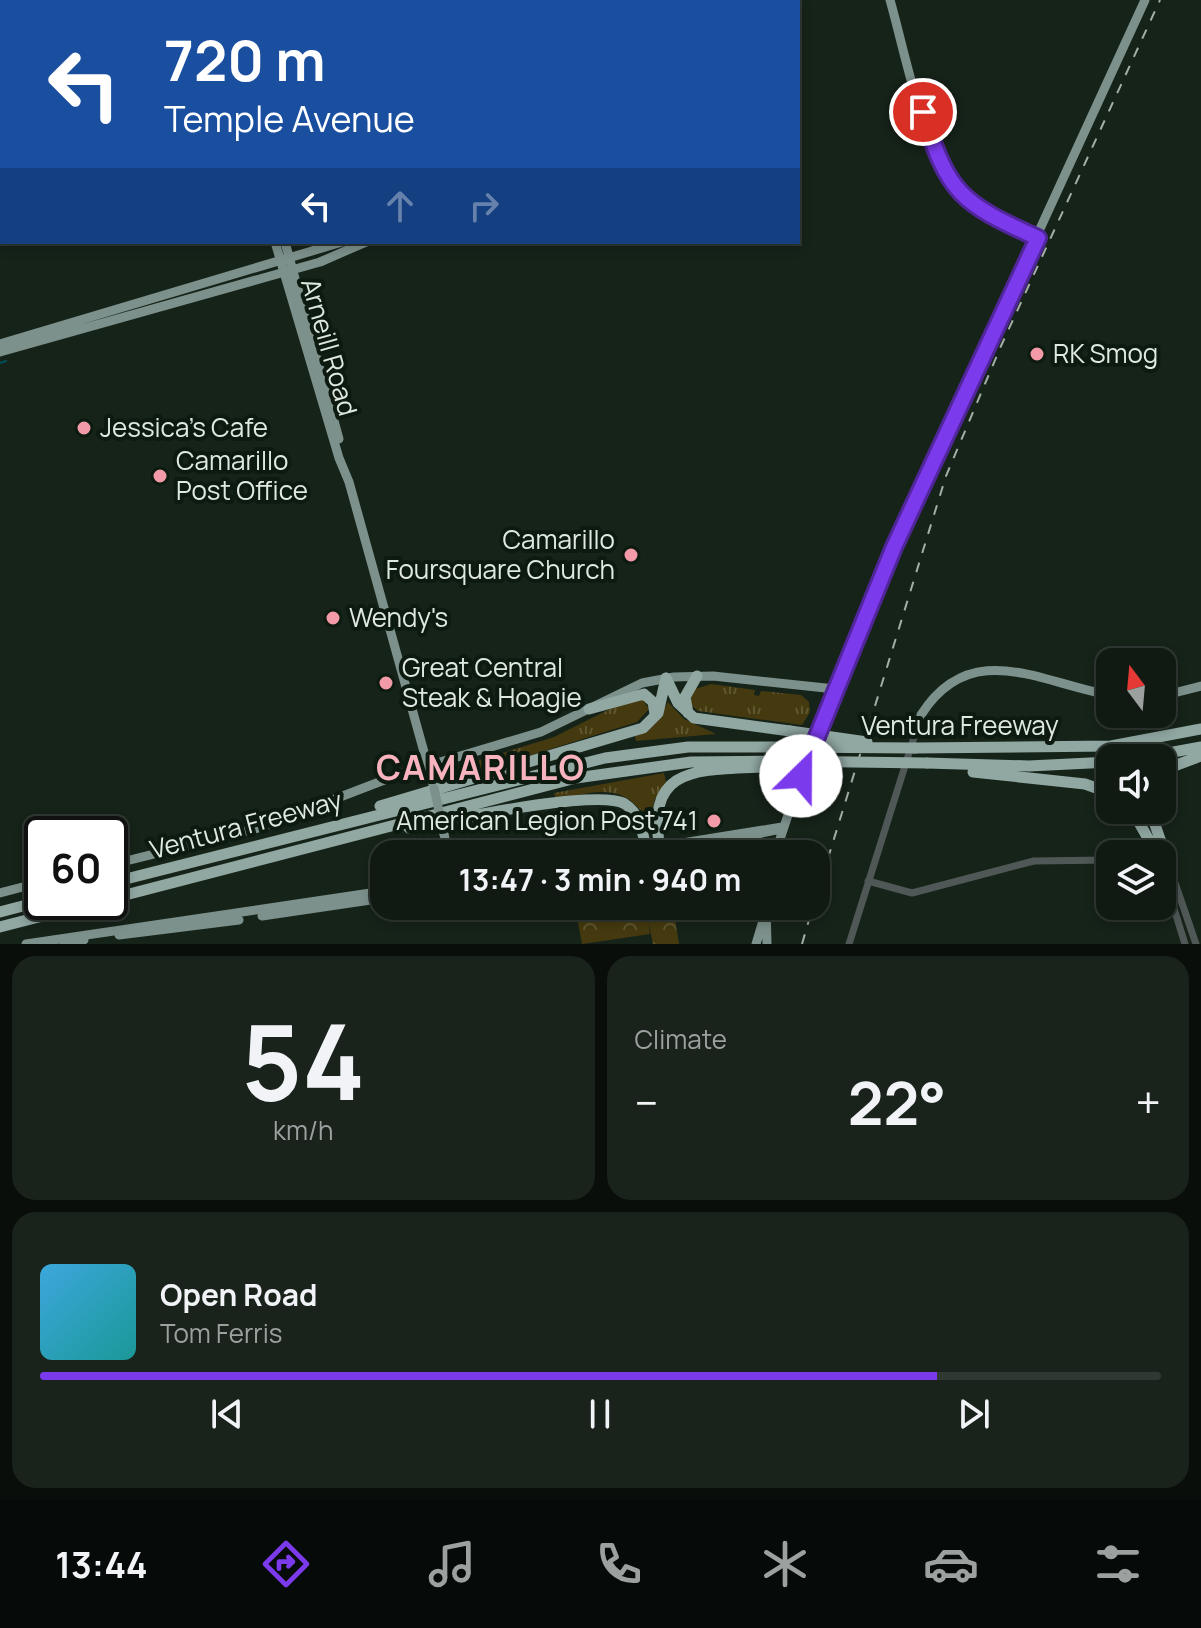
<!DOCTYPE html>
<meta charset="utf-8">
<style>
:root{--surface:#101a13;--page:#19231c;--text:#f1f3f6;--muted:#9ca1a0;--line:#303833;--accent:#7c3aed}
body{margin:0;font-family:Manrope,sans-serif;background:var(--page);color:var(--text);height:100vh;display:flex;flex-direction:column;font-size:30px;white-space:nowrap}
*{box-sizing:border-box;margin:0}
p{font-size:26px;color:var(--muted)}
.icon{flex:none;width:44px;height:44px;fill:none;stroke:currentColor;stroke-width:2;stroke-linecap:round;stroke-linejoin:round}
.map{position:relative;height:944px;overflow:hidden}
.side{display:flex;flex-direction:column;gap:12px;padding:12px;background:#090e0a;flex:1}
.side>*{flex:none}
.hud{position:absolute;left:0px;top:0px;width:800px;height:244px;box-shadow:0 4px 12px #0003,0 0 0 2px var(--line);background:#1a4fa0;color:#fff;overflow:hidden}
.needle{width:52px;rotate:344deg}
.controls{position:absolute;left:1096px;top:648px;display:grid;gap:16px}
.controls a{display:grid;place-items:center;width:80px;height:80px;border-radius:16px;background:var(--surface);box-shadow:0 4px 12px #0003,0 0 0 2px var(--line);font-size:40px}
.speed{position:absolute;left:24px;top:816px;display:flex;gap:16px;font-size:40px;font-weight:700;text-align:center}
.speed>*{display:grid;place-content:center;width:104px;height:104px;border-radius:50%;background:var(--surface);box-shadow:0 4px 12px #0003,0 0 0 2px var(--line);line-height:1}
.speed .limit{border:4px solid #111;border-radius:12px;background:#fff;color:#111}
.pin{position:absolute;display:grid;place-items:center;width:68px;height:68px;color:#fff;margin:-34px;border:4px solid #fff;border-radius:50%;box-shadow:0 2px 8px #0007}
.me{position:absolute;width:88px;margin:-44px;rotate:23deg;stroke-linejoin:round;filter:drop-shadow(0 0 6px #0008)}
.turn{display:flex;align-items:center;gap:28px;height:168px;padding:0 32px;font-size:36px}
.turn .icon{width:104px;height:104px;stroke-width:2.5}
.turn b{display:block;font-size:56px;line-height:68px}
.lanes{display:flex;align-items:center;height:76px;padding:0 32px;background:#0003;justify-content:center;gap:40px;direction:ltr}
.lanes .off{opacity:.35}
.big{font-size:60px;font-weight:700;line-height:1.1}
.side .tile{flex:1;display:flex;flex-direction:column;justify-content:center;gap:12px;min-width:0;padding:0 28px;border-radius:24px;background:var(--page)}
.side .dial{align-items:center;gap:0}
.dial b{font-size:104px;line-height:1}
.song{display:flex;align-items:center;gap:24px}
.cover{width:96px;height:96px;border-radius:12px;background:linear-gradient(135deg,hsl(200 70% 55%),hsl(180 70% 35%))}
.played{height:8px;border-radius:4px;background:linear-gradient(90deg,var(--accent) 80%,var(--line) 80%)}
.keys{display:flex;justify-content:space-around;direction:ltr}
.heat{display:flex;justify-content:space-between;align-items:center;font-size:44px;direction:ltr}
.side .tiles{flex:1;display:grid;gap:12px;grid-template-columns:1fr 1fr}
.tile:last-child{grid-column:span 2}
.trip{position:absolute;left:370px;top:840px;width:460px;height:80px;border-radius:24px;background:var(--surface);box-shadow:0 4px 12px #0003,0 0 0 2px var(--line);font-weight:700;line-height:80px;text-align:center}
.dock{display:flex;height:128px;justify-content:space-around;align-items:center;background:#060a08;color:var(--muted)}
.dock .icon{width:56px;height:56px}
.dock .current{color:var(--accent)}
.dock b{font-size:36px;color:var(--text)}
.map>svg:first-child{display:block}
</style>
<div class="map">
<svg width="1201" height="944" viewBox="0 0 1201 944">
<defs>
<pattern id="grass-tufts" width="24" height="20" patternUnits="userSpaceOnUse" patternTransform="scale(2)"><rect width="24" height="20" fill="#453a0f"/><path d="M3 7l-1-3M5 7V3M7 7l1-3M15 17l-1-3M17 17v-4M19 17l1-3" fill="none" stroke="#5f5632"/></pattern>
<pattern id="park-crowns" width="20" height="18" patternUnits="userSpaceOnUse" patternTransform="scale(2)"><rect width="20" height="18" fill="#453a0f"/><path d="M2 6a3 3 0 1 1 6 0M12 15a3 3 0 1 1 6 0" fill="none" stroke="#5f5632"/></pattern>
</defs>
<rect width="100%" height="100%" fill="#162319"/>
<path fill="url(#grass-tufts)" d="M711,684L755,690L754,695L759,696L761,691L801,695L809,702L810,712L802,725L698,711L691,705L690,695L695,689Z
M634,697H641L649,709L637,722L442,783V775L448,770L554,737Z
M668,702L684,719L716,734L636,741L635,736L655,724Z
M664,773L666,782L655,799L651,813C639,813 636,803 625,797C604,786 577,796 556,800L554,793Z"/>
<path fill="url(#park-crowns)" d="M575,906H673L679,944H653L648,920L650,934L582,944Z"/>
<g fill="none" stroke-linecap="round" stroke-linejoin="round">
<path stroke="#00505a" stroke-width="2" d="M0,363L6,361"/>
<path stroke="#4f5856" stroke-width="7" d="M1139,854L1162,845L1196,944
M1162,870L1185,944
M868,881L912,893L1034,861L1110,860
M849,944L921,715"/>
<path stroke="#7d918c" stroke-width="9" d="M204,0L205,2
M214,0V2
M890,0C906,55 925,164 967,201C987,218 1014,227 1038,238
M527,2L528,0
M537,2L538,0
M275,242L339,458L349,482L434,788
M285,242L339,439
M0,344L342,242
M0,352L320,262L366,242
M1162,696L1201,686
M921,715C971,636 1043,684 1110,695
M444,834L448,854
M614,854L782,827
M664,854L776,830
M775,854L801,776L894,547L1145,0
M110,865L262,827L400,774L541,732L642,683L674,677L713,676L835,689
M0,893L42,882
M766,906L767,944
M262,916L384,898
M119,935L239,920
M26,944L384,891
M64,944L84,940
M756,944L765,914"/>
<path stroke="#90a7a2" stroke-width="11" d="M666,678L678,703L694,718L790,731
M589,709L644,694L653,702L655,714
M688,713L685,697L697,676
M915,748L1111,746L1201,729
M1141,758L1201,747
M927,763L1029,766L1110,762
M973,772L1085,784L1110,793
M1162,777L1174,766L1201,756
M380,806L643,728L658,713L666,678
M1132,810L1154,849
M1150,810L1162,845
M409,828C446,821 598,788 625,804C642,815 643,836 647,854
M661,854C643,766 695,770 764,767
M110,883L605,758L688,747H784
M110,899L576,778L691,762L778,761
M0,912L42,901
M0,927L97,902"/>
<path stroke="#a4aea6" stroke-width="2" stroke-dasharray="10 10" stroke-linecap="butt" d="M816,897L946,476L1001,346L1160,0
M802,944L813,906"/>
<path stroke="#7d918c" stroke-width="9" d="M434,788L444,834"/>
<path stroke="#90a7a2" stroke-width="11" d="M790,731L867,742
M784,747L915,748
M778,761L927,763"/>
</g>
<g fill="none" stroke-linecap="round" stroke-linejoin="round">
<g stroke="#51269a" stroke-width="20">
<path id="route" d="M801,776L894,547L1038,238C961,203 948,194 923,112"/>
</g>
<use href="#route" stroke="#7c3aed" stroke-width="14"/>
</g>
<g fill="#f39aa9" stroke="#0d1a10" stroke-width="3">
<circle cx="1037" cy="354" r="8"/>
<circle cx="84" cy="428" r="8"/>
<circle cx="160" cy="476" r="8"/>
<circle cx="631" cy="555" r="8"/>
<circle cx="333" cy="618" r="8"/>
<circle cx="386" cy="683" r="8"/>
<circle cx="714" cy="821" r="8"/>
</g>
<g text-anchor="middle" stroke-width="8" stroke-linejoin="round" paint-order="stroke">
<g font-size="26" fill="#dfe8e1" stroke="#0d1a10">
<text transform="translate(329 347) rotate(74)" y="9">Arneill Road</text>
<text x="960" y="735">Ventura Freeway</text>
<text transform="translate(246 825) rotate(-15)" y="9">Ventura Freeway</text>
</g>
<g font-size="26" fill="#dfe8e1" stroke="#0d1a10" text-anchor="start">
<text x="1053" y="363">RK Smog</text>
<text x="100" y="437">Jessica's Cafe</text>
<text x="176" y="470">Camarillo<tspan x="176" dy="30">Post Office</tspan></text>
<text x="615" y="549" text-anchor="end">Camarillo<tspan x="615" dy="30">Foursquare Church</tspan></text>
<text x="349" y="627">Wendy's</text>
<text x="402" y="677">Great Central<tspan x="402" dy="30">Steak &amp; Hoagie</tspan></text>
<text x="698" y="830" text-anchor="end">American Legion Post 741</text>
</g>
<g font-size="34" font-weight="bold" letter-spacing="2" fill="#f7b3be" stroke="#0d1a10">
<text x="481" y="780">CAMARILLO</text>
</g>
</g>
</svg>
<div class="controls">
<a><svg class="needle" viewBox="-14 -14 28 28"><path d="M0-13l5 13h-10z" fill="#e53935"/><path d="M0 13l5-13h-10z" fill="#9ca1a0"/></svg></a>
<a><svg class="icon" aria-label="sound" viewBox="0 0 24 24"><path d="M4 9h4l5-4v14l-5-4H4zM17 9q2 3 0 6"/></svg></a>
<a><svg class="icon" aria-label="layers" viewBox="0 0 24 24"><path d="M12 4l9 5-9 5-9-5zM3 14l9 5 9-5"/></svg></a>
</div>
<div class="speed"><div class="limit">60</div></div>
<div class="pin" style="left:923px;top:112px;background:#d93025"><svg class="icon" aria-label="arrive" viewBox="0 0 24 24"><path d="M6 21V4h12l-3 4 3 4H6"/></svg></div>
<svg class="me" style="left:801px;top:776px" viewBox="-20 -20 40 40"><circle r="19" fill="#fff"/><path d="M0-13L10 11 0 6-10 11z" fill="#7c3aed"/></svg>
<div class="trip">13:47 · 3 min · 940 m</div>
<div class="hud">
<div class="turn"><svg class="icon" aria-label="left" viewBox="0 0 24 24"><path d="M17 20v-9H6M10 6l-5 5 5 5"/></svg><div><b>720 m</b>Temple Avenue</div></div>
<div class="lanes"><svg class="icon" aria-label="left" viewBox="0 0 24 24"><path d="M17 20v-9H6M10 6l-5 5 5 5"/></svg><svg class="icon off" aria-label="ahead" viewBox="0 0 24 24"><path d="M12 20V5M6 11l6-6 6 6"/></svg><svg class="icon off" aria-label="right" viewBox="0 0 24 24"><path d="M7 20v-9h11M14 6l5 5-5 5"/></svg></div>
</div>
</div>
<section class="side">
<div class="tiles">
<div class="tile dial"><b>54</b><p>km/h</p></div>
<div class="tile"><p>Climate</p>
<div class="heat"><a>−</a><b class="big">22°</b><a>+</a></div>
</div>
<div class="tile">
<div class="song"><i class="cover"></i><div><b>Open Road</b><p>Tom Ferris</p></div></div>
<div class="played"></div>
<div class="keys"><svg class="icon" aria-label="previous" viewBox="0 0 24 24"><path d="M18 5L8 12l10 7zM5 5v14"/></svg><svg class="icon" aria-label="pause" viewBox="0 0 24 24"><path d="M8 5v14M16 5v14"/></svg><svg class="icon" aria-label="next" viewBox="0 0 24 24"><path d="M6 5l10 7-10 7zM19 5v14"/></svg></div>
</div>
</div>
</section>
<nav class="dock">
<b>13:44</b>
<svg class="icon current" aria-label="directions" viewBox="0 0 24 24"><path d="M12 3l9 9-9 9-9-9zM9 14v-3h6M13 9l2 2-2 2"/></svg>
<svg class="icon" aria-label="music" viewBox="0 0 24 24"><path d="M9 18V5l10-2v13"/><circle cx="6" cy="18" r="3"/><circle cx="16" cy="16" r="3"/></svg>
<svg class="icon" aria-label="phone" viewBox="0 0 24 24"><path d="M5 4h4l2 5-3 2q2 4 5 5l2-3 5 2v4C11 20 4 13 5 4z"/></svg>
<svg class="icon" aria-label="climate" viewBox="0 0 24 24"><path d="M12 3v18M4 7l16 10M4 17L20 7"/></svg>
<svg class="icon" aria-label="car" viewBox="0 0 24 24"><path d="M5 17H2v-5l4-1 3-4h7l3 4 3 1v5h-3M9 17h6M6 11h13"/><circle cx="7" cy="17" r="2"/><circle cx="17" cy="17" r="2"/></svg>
<svg class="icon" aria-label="filters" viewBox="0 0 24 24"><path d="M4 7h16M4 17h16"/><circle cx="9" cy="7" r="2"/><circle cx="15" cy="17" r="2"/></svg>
</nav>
